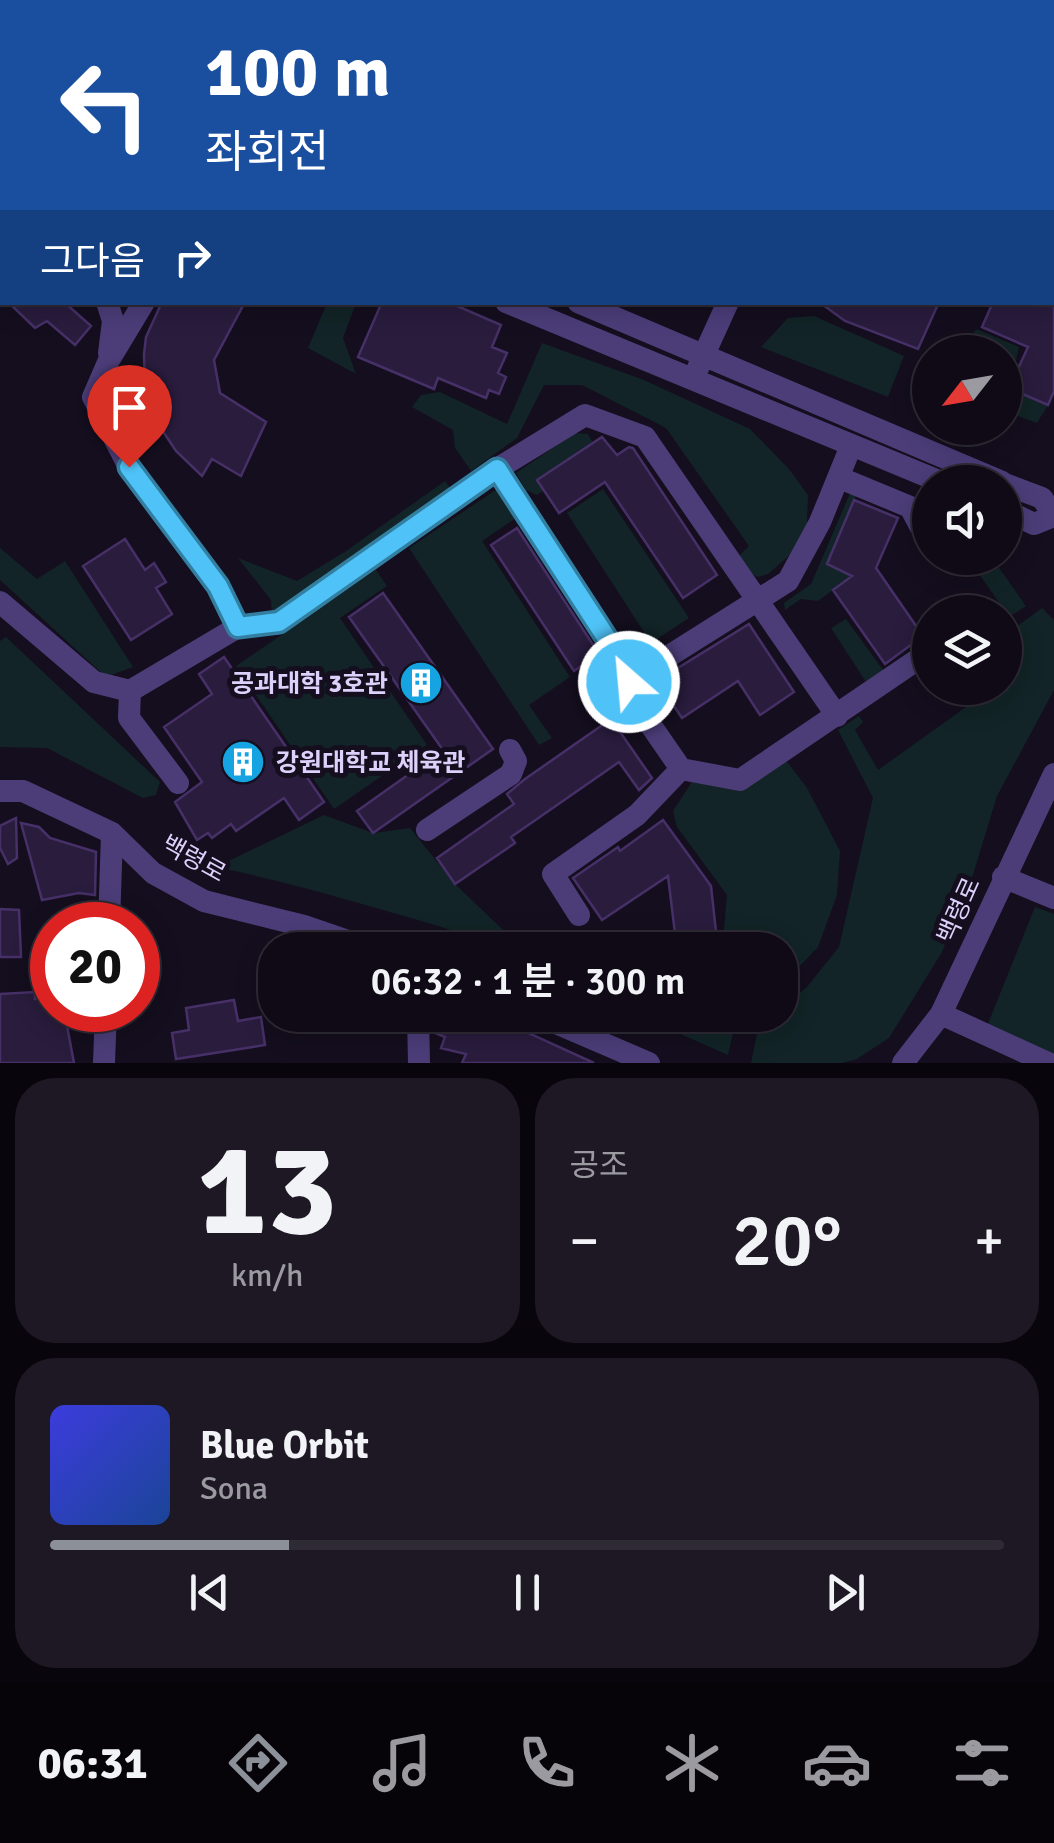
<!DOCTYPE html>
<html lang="ko">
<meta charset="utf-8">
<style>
:root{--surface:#0f0a16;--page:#1d1823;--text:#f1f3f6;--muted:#9b9aa1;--line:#2f2b35;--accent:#8c9099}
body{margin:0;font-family:Signika,"Noto Sans KR",sans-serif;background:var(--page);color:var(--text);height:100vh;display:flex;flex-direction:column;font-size:38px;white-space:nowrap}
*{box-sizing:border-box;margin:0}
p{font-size:32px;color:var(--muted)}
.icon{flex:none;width:55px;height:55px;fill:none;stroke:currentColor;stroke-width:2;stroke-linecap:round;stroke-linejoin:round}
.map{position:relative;height:1063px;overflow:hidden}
.sheet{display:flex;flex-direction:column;gap:15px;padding:15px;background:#08060c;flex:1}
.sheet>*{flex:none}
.guide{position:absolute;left:0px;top:0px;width:1055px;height:305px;box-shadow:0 5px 25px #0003,0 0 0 2px var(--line);background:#1a4fa0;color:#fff;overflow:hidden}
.needle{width:65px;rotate:239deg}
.buttons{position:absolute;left:912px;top:335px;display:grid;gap:20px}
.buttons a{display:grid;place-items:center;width:110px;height:110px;border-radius:50%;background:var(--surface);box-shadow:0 5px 25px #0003,0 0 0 2px var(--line);font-size:50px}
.speed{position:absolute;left:30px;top:902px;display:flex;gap:20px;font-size:50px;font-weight:700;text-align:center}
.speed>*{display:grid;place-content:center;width:130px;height:130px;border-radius:50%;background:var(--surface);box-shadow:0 5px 25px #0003,0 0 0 2px var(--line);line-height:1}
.speed .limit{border:15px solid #d22;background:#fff;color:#111}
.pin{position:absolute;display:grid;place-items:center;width:85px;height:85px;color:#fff;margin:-102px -42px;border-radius:50% 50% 50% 0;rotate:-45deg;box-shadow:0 0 10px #0007}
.pin .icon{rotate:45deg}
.me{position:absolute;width:110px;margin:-55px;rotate:333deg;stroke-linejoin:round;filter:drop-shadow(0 0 8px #0008)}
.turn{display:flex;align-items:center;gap:35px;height:210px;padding:0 40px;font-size:45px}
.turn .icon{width:130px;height:130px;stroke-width:2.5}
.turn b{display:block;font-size:70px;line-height:85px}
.then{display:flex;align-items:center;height:95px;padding:0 40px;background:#0003;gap:20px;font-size:38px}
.big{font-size:75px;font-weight:600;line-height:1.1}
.sheet .widget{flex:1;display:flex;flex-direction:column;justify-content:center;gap:15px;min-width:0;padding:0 35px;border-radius:40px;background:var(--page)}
.sheet .dial{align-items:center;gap:0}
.dial b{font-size:130px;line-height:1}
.song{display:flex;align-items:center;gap:30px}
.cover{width:120px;height:120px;border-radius:15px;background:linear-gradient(135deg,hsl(240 70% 55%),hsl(220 70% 35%))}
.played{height:10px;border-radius:5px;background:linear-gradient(90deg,var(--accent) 25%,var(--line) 25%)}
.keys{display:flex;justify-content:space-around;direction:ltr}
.heat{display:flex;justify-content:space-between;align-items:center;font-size:55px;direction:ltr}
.sheet .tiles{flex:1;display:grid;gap:15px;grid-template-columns:1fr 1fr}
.widget:last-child{grid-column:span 2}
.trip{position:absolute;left:258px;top:932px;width:540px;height:100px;border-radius:40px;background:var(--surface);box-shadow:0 5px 25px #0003,0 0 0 2px var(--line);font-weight:600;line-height:100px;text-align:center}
.menu{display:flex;height:160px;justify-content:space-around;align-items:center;background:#060409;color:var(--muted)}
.menu .icon{width:70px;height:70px}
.menu .active{color:var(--accent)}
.menu b{font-size:45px;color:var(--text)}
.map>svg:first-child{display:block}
</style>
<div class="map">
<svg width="1054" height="1063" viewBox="0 0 1054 1063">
<rect width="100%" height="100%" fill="#140e1e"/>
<path fill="#122427" d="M327,303H356L343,338L356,374L308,348Z
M814,316L904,356L888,397L761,347L788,318Z
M976,329L1019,347L1010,387L1048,405L1037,423L1005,411V352H961Z
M542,343L644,380L750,429L789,469L808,495L807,523L791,554L768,574L758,577L748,572L739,556L749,546L666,428L582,385H544L517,438L471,471L455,448L453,430L412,407L421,395L440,392L507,424Z
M575,433L588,434L593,443L538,480L544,490L537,495L526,490L516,473Z
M445,481L452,490L272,615L271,600L238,558L297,581L346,551Z
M506,483L525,512L482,541L570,677L529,705L552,738L539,745L409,548Z
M603,489L689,618L651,643L567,513Z
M851,491H858L827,564L852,576L818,601L801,599L785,610L784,603L811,584Z
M0,548L37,579L65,561L133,667L106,677L0,580Z
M968,558H992L1026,606L1009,617Z
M376,570L387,586L340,618L427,745L334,809L236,666Z
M1042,608L1054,620V690L997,796L972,878L942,952L889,1038L857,1059L842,1063H751L759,1024L770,1015H780V1008L806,988L839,947L873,798L838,730L859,716L863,722L855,730L878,770L980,697L973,688H1005V635Z
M846,619L883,670L866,682L831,628Z
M6,637L160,782L156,795L143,798L47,748L0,747V641Z
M785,759L807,788L840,851L837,895L818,947L780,987V950H722L727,895L677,827L673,811L693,780Z
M324,815L373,833L410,828L455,884L524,950C492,950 466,934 435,925C363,904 289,882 216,867Z
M1035,907L1054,914V1059L987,1026Z
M662,1015H686L723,1027L735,1024L728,1055L660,1025Z"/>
<path fill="#291c3d" stroke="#463067" stroke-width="2.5" d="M8,302H64L91,326L75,345L47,321L35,328Z
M162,302H245L214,360L220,393L266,422L241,476L212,459L202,476L176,451L160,427L145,387L144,354L146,337Z
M382,302H448L501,325L492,347L507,353L498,373L506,377L499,394L489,390L486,398L438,378L434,389L358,357Z
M819,302H939L918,349L845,321Z
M993,302H1054V391L1048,405L1009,388L1028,347L982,327Z
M602,437L617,455L629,447L633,448L717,575L683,598L605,482L559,513L537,480Z
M854,500L898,518L876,568L923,636L885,664L833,590L852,576L827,564Z
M517,528L599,654L574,671L491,545Z
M125,539L145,570L154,563L166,582L156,588L172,614L131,640L83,566Z
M383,593L493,749L373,833L357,811L443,750L349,617Z
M749,624L794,692L760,715L738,681L682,718L657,681Z
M224,657L324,802L299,820L284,798L236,831L231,824L212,838L208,833L197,840L175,802L202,782L164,727L212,694L199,674Z
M611,719L652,778L639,790L619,762L511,837L515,843L455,884L437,858L514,804L507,794L525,779Z
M16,818L17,858L8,864L0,848V826Z
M663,820L711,886L718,950H677L668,876L602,920L573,878L618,847L620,851Z
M21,823L39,827L50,838L96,852L95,895L79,893L42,900Z
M0,909L19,910L21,957H0Z
M35,992V999L52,998V1010H64L74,1063H0V994Z
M234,1000L238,1021L261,1017L265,1045L176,1059L172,1033L189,1030L186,1008Z
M434,1015H489L594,1063H462L466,1054L441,1048L445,1037L433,1032Z"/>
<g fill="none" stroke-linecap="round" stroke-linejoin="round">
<path stroke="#4c3d79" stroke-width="22" d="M122,0V2
M568,2L570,0
M861,2L862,0
M0,158L2,157
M1052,213L1054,214
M0,236H2
M107,302L113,321L109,353
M144,302L109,360L93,397L129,467L218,586L238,627
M506,302L941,482
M578,302L1002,482
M698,368L728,302
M851,446L820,522L788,581L623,685L681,769L740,780L930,651
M497,469L626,668L629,681
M840,478L910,507L920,526
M1005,484L1042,498L1054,516
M1005,510L1034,524L1054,516
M0,602L94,682L130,691L238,627L279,623L497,469L585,415L645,437L837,716
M130,691L129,718L178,783
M0,791H23L112,833L153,873L204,901L304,926L374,950
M427,830L511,774L516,761L510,750
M1003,877L1054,898
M579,915L553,874L637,815L681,769
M109,925L112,833
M941,1014L1048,1063
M418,1015L419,1063
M537,1015L649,1063
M104,1063L106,1010
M903,1063L941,1014L1054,774"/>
</g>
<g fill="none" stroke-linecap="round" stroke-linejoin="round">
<g stroke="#337fa1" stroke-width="25">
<path id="route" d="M129,467L218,586L238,627L279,622L497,469L626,668L629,682"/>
</g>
<use href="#route" stroke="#4fc3f7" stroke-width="18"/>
</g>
<defs>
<g id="building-disc" transform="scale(2.25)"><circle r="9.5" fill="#15a3e1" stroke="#140e1e"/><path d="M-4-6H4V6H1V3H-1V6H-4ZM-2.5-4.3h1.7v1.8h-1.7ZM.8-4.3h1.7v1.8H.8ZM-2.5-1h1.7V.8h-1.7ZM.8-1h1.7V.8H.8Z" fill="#fff"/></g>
</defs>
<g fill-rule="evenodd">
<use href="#building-disc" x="421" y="683"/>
<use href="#building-disc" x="243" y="762"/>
</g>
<g text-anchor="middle" stroke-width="10" stroke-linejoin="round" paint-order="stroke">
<g font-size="25" font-weight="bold" fill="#ddd0fb" stroke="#140e1e" text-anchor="end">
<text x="388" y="692">공과대학 3호관</text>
<text x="276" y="771" text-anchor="start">강원대학교 체육관</text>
</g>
<g font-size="25" fill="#ddd0fb" stroke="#140e1e">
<text transform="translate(194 858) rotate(29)" y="9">백령로</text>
<text transform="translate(958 910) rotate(-66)" y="9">백령로</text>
</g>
</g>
</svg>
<div class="buttons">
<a><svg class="needle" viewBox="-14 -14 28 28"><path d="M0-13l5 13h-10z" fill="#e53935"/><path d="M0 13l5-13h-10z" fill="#9b9aa1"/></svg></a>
<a><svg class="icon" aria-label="sound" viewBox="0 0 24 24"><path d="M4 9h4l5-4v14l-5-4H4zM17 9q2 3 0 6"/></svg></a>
<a><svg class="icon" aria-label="layers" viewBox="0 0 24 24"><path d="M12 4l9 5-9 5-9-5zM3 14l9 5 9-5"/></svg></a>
</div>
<div class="speed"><div class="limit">20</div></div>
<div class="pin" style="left:129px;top:467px;background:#d93025"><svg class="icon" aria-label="arrive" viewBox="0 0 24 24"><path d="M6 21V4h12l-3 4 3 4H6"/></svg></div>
<svg class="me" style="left:629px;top:682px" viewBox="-20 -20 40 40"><circle r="17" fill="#4fc3f7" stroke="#fff" stroke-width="3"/><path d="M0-11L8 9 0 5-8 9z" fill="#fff"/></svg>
<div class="trip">06:32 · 1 분 · 300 m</div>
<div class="guide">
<div class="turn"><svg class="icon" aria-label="left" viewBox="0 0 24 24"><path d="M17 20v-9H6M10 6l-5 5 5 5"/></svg><div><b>100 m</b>좌회전</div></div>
<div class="then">그다음<svg class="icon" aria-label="right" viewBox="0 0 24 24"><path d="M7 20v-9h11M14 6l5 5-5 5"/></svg></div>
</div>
</div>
<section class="sheet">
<div class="tiles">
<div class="widget dial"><b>13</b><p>km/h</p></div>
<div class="widget"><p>공조</p>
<div class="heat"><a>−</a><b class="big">20°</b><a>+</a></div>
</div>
<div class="widget">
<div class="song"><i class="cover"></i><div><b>Blue Orbit</b><p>Sona</p></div></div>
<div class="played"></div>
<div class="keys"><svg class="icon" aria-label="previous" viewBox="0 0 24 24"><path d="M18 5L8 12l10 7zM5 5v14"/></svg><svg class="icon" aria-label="pause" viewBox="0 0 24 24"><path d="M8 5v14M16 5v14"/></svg><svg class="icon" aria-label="next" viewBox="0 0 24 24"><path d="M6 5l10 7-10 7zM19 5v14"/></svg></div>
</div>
</div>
</section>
<nav class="menu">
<b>06:31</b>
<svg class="icon active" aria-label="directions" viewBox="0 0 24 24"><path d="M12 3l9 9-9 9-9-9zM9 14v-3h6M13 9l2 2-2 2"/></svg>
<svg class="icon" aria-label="music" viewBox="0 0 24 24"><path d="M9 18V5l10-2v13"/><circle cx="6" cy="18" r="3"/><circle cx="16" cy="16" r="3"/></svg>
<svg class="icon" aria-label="phone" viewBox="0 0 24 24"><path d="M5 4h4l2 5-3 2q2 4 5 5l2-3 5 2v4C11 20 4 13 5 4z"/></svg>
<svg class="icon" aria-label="climate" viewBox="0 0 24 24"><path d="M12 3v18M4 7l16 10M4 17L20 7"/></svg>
<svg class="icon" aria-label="car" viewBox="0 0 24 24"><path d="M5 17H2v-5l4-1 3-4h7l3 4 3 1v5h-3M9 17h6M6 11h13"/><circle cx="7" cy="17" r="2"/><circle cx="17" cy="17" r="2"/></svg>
<svg class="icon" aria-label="filters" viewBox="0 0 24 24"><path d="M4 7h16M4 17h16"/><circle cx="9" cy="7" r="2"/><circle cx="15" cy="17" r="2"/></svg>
</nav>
